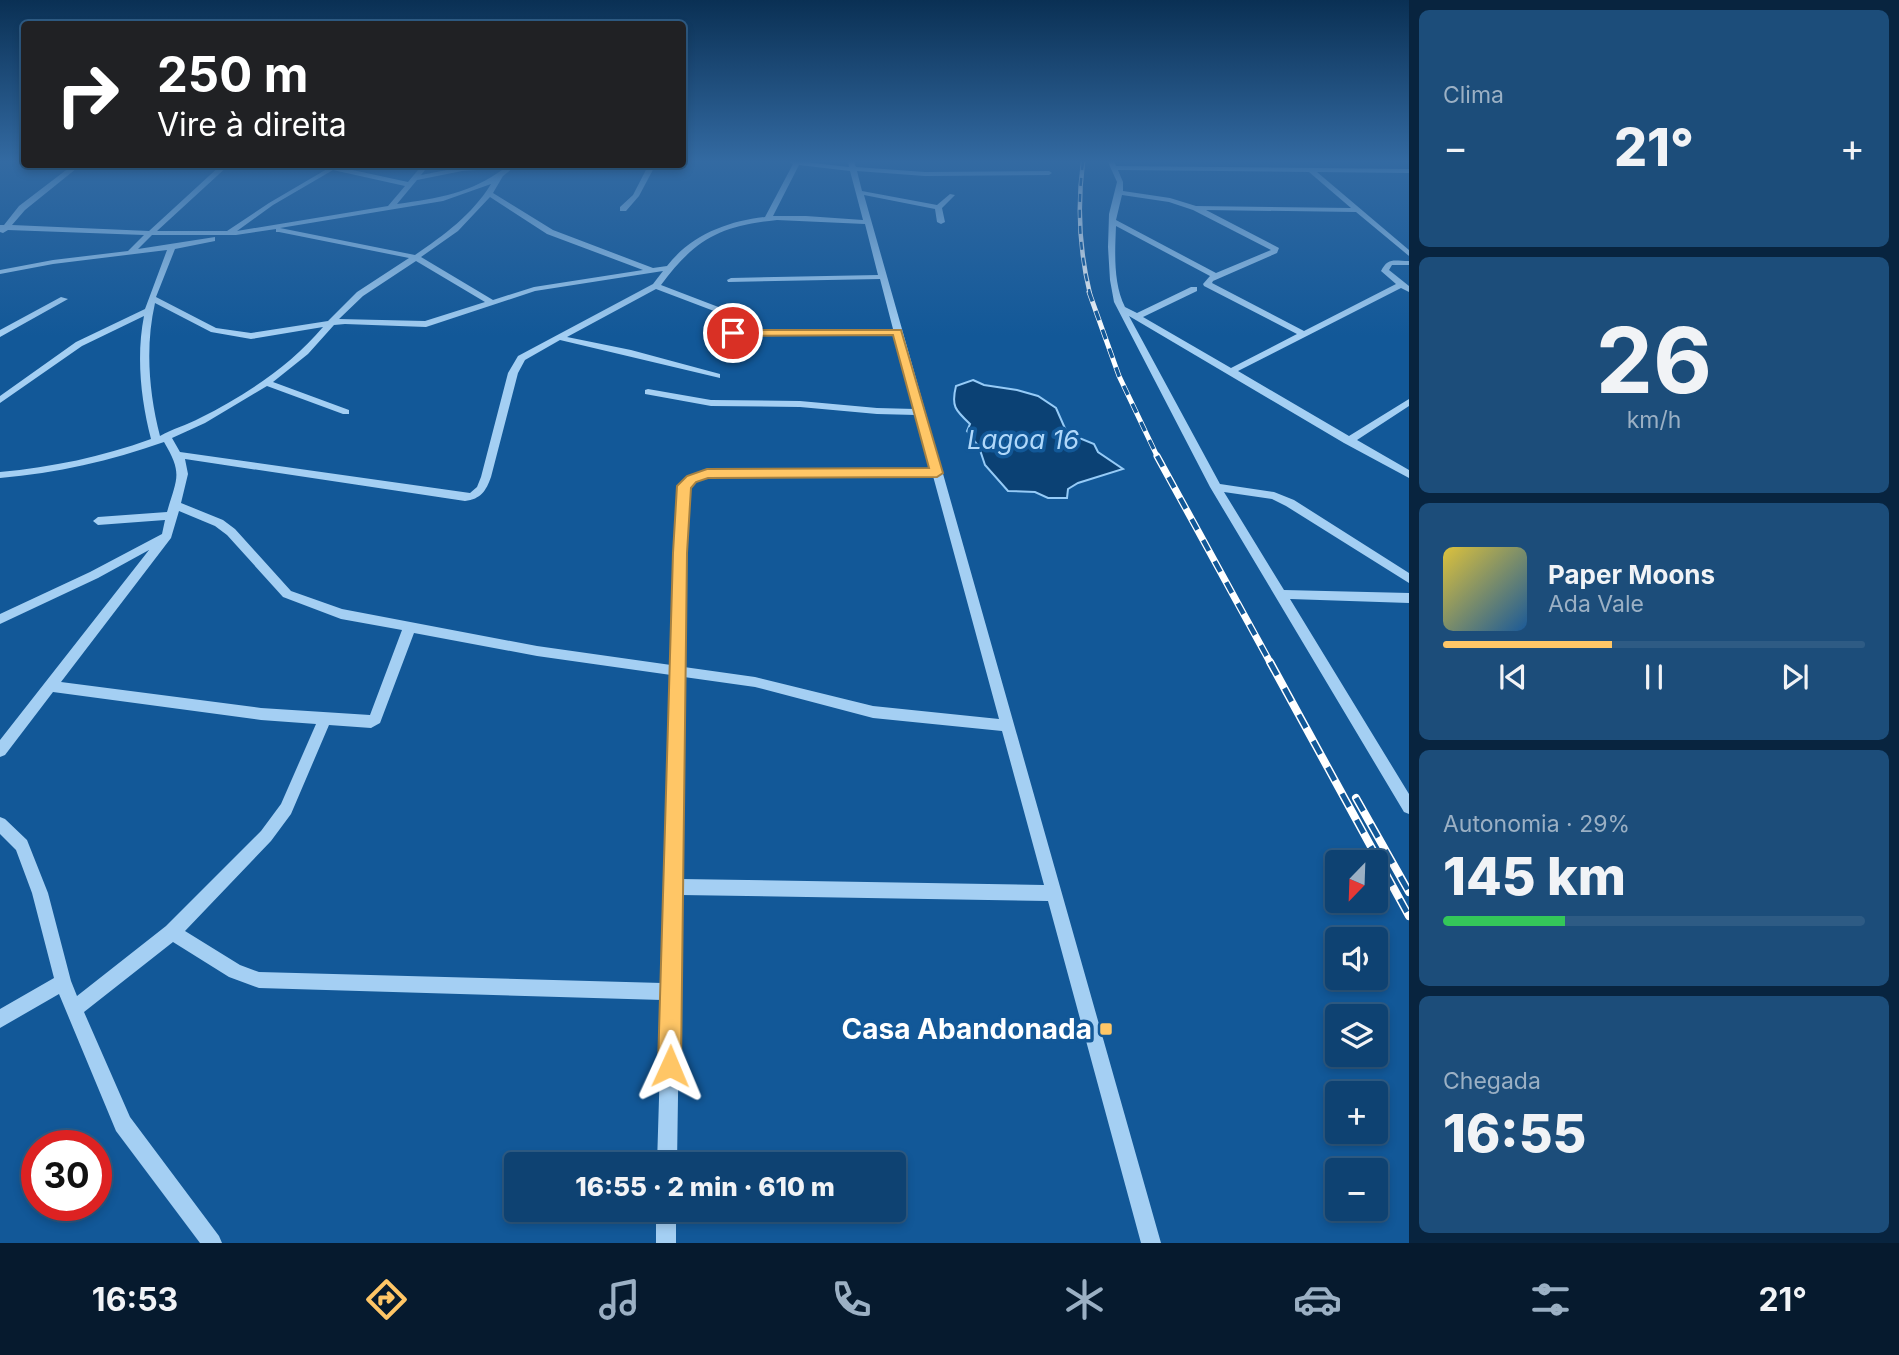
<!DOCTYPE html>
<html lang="pt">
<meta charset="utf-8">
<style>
:root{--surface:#0e4272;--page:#1c4d7a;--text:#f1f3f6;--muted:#9bb0c4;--line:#2e5b84;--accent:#ffc666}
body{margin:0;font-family:Inter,sans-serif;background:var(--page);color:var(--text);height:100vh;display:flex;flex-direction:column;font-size:26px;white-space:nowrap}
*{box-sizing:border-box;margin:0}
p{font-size:23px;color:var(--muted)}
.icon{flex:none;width:38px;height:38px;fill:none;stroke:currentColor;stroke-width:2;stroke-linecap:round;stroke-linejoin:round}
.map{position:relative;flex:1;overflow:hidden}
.side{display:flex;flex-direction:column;gap:10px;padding:10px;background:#08243f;width:490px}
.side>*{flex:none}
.banner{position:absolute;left:21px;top:21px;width:665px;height:147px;border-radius:7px;box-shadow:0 4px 10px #0003,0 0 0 2px var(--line);background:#202124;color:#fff;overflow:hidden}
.needle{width:46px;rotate:203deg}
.buttons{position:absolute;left:1325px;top:850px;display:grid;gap:14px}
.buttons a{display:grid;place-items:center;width:63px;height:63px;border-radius:7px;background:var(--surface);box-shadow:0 4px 10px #0003,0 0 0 2px var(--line);font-size:35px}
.speed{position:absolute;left:21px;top:1130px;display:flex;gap:14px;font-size:35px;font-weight:700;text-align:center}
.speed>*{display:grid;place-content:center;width:91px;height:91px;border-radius:50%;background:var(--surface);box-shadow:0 4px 10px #0003,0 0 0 2px var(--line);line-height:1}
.speed .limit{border:10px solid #d22;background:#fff;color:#111}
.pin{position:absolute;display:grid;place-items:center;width:60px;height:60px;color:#fff;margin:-30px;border:4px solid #fff;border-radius:50%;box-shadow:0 2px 7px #0007}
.me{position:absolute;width:77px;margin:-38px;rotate:1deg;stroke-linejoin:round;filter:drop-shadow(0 0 5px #0008)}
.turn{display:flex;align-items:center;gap:24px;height:147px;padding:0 21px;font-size:32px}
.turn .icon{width:91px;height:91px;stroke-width:2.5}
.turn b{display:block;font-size:49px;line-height:60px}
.big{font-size:52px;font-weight:800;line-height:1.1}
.side .card{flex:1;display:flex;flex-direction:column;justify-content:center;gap:10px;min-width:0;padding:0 24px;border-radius:10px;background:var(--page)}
.side .dial{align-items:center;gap:0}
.dial b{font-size:91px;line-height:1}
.song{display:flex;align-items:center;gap:21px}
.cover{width:84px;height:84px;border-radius:10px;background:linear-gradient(135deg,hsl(50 70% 55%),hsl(210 70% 35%))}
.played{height:7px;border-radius:4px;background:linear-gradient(90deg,var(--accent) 40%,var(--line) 40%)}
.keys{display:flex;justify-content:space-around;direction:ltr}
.heat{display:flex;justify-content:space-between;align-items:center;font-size:38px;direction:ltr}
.charge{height:10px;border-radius:5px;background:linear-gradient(90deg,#34c759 29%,var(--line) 0)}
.trip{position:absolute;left:504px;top:1152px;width:402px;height:70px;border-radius:7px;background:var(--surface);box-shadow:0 4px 10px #0003,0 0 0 2px var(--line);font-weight:800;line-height:70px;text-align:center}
.dock{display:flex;height:112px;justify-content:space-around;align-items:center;background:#061a2e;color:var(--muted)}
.dock .icon{width:49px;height:49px}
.dock .current{color:var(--accent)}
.dock b{font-size:32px;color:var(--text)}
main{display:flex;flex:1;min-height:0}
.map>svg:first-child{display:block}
</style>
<main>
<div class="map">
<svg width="1409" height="1243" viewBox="0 0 1409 1243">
<rect width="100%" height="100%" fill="#125898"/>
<path fill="#0b4174" stroke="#96cbf7" stroke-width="2" d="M973,380L984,385L1017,390L1038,396L1056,408L1067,433L1094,444L1098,452L1123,469L1078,483L1068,489L1067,498H1048L1035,492L1008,491L985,465L979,447L967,431L970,424C955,410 951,406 956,386Z"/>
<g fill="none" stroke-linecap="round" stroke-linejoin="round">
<path fill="#a4cff3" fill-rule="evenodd" d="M789,162H805L849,167L848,162H854L856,167L925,172L1049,171L1052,173L1049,175L925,176L857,171L862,191L937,205L950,194L955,195L942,208L945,222L941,224L937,222L935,209L864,195L1161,1243H1141L1048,901L681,895L677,1164H657L662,1000L259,988L229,977L173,942L84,1012L130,1117L219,1236L222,1243H200L116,1131L59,994L0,1028V1009L54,978L32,893L16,850L0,834V817L5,819L27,840L48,893L71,981L77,996L166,926L261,831L281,804L316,724L261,720L53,692L5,755L0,757V740L149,550L98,578L0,624V614L90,572L162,534L165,520L98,525L93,521L98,517L167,512C177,478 183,474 164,442C110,461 57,473 0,478V472C53,467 101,457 151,439C141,400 136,357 144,316L82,346L0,403V396L76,342L145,309L167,250L53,264L0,274V270L53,260L128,251L144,235L8,230L3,233L0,232V225H4L19,206L74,164H82L25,210L12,225L149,231L222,164H230L157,231H227L269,203L327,169L311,164H325L408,182L423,164H430L421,175L462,167L518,164L503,176L493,193L553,230L653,268L667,266C691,235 728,221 765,217L793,164ZM799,165L850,171L863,220L806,216H773ZM505,168C469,194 439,198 397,204L417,180L462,171ZM333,170L405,186L388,206L237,231L273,205ZM491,184C472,215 444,235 415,255L280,228L443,201ZM490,197L547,234L643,270L534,287L493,300L421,257L458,231ZM777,220L865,224L878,275L731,278L727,280L728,282L880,279L893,329H720L721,308L661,285C695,239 720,226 777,220ZM276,229V232H279L409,258L357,292L328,321L251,333L216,328L156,297L175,249L215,241V237L138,249L152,235H236ZM416,261L485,302L425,321L339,319L363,296ZM663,271L653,284L518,356L508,373L481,477L477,487L470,493L180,452L172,438L205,423L267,386L343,414H349V410L273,382L308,354L334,325L345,324L426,327L535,291ZM656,289L714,311L712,331L718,335H895L915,409L877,408L800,401L711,400L648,389L645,390V394L711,406L800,407L877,414L916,415L931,470L707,471L688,477L679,486L674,553L671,665L537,646L342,609L291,591L235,529L223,520L181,503L188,474L185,459L465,501C481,499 486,491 491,477L518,373L525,360L560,340L720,378V374L631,350L567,337ZM155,303L211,332L251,339L323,327C290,366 246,395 200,418C187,425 172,429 160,436C149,393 145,347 155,303ZM933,476L999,719L873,706L755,677L684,667L686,553L689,487L696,481L708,477ZM179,511L215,526L227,535L283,597L341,619L402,630L370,715L261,708L61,682L171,538ZM414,633L537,656L671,675L662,983L259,972L240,965L185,931L271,841L291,814L329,725L371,728L380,723ZM684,677L755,687L873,718L1002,731L1044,885L681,879Z
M1108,162H1114L1116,166L1409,169V173L1317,172L1409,250V256L1356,212L1206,210L1279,248L1277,253L1213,281L1212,283L1304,331L1396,284L1381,271C1388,257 1394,261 1409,261V265H1392L1389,270L1409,286V292L1401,288L1238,371L1349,436L1409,399V406L1357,440L1409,470V478L1344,443L1129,316L1220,484L1274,492L1294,500L1409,573V583L1286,506L1272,499L1224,492L1284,590L1409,593V603L1290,599L1409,794V814L1404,812L1210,487L1114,302L1110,280L1108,247L1109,214L1117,182ZM1118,170L1309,172L1351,208L1196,206L1170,198L1123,191V182ZM1122,195L1169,202L1193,210L1271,250L1216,273L1116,220ZM1116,226L1210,276L1203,284L1204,286L1297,334L1231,368L1143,317L1197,291V287H1191L1137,313L1125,307C1113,283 1115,252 1116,226Z
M649,164H656L639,196L626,211H620V207L633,195Z
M61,297L68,299L0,337V330Z
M656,1209H676V1243H656Z"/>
<g stroke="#fff" stroke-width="4.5">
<path id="rail-far3" d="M1083,162C1077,207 1079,249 1090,294"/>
</g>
<g stroke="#fff" stroke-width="5">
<path id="rail-far2" d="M1089,292L1119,376L1158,458"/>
</g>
<g stroke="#fff" stroke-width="7">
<path id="rail-far1" d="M1157,456L1271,664"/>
</g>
<g stroke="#fff" stroke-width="8">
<path id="rail" d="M1270,662L1409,916
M1356,798L1409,892"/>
</g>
<use href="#rail-far3" stroke="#125898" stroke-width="2.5" stroke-dasharray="8" stroke-linecap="butt"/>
<use href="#rail-far2" stroke="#125898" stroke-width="3.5" stroke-dasharray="10" stroke-linecap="butt"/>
<use href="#rail-far1" stroke="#125898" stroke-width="4.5" stroke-dasharray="12" stroke-linecap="butt"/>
<use href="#rail" stroke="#125898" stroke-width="5" stroke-dasharray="15" stroke-linecap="butt"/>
</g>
<linearGradient id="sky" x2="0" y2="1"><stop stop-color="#0a3054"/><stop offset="0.48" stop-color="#336aa2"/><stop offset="1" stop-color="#336aa2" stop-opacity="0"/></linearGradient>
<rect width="1409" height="336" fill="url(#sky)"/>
<path fill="#ffc666" stroke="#a68142" stroke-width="2" d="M729,330H901L943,473L937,477L708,478L696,482L691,488L687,553L681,1066L678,1074L670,1077L661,1074L658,1066L673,553L677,486L687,476L707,469L929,468L893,335L733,336L727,333Z"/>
<rect fill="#ffc666" stroke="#125898" stroke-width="2.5" x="1099" y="1022" width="14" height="14" rx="3.5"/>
<g text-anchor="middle" stroke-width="7" stroke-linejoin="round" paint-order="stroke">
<g font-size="26" font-style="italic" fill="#b0d8fa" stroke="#125898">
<text x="1023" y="449">Lagoa 16</text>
</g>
<g font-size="28" font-weight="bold" fill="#fff" stroke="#125898" text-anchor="end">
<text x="1092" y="1039">Casa Abandonada</text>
</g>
</g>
</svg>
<div class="buttons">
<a><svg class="needle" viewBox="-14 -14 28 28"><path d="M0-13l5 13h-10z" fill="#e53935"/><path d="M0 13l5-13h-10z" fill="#9bb0c4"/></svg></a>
<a><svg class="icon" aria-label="sound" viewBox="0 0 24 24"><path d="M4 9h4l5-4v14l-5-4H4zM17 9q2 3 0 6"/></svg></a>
<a><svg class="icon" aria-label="layers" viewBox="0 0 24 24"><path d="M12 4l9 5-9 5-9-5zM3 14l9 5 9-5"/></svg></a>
<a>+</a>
<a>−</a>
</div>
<div class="speed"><div class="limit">30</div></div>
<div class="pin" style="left:733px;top:333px;background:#d93025"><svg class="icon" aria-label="arrive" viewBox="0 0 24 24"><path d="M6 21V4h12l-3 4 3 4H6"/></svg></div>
<svg class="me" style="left:670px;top:1066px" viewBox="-20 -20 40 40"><path d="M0-17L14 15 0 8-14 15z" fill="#ffc666" stroke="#fff" stroke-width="4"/></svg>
<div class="trip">16:55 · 2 min · 610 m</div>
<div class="banner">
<div class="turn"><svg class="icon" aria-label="right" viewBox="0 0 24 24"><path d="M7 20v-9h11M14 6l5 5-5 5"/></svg><div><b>250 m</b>Vire à direita</div></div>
</div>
</div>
<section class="side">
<div class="card"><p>Clima</p>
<div class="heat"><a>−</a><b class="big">21°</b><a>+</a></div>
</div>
<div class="card dial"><b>26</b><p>km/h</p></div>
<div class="card">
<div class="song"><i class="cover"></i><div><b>Paper Moons</b><p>Ada Vale</p></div></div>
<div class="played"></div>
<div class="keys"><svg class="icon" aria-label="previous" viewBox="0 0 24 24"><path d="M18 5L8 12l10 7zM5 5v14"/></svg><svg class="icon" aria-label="pause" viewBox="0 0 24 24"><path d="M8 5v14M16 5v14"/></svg><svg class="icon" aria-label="next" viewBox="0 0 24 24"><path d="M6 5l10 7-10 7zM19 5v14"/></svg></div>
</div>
<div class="card"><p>Autonomia · 29%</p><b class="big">145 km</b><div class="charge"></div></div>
<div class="card"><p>Chegada</p><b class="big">16:55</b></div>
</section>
</main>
<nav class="dock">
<b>16:53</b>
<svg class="icon current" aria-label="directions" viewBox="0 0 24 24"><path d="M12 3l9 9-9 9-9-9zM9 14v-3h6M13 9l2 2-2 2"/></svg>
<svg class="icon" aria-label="music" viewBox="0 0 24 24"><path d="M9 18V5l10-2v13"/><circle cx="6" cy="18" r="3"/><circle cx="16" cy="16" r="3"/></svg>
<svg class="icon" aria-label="phone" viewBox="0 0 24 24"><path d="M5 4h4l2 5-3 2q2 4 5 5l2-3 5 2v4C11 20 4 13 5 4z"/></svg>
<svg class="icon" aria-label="climate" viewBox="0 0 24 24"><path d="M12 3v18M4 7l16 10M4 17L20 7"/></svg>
<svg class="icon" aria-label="car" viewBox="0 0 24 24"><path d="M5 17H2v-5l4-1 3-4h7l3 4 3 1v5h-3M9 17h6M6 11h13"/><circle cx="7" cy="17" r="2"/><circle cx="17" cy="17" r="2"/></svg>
<svg class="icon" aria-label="filters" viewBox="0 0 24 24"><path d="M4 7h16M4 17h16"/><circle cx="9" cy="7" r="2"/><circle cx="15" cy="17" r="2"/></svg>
<b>21°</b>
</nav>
